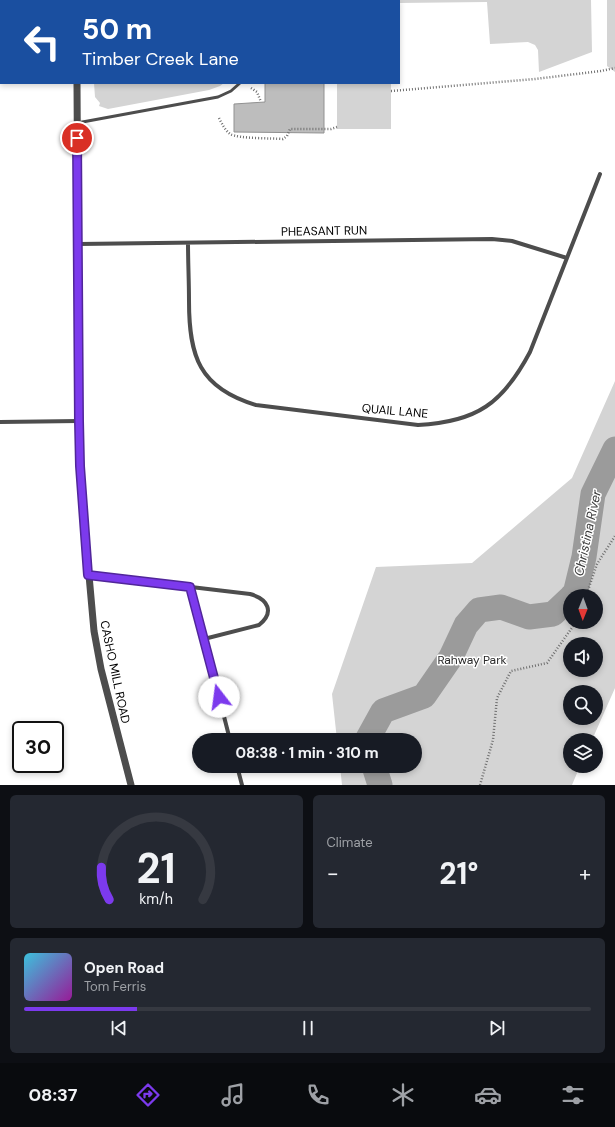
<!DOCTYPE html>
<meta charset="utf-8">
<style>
:root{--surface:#171b24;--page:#242831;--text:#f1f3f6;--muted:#9ea1a6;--line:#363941;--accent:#7c3aed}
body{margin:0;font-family:"DM Sans",sans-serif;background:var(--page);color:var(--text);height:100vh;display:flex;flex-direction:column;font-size:15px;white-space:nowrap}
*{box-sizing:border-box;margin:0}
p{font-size:13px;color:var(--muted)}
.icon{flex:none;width:22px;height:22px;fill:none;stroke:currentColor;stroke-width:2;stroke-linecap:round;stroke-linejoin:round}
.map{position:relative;height:785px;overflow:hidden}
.panel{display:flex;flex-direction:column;gap:10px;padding:10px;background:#0d0f14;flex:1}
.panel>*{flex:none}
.banner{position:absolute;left:0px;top:0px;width:400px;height:84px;box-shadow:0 2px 6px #0003;background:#1a4fa0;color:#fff;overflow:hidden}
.needle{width:26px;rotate:181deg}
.controls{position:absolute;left:563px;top:589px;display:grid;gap:8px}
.controls a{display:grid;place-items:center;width:40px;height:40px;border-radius:50%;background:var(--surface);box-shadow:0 2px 6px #0003;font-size:20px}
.speed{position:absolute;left:12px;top:721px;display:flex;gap:8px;font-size:20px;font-weight:700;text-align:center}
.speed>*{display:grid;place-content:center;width:52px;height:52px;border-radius:50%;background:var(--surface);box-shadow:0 2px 6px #0003;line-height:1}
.speed .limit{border:2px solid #111;border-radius:6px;background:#fff;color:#111}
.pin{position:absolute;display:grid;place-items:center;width:34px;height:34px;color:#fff;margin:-17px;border:2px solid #fff;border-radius:50%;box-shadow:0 1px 4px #0007}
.me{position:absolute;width:44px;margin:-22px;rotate:345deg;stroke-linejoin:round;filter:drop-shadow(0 0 3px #0008)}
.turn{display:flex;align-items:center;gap:14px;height:84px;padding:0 16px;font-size:18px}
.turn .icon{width:52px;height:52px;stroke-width:2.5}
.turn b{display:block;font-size:28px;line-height:34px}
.big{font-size:30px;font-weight:700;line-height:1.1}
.panel .tile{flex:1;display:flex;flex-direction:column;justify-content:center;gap:6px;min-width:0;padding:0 14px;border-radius:6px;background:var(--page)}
.panel .dial{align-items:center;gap:0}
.dial svg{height:104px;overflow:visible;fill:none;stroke:var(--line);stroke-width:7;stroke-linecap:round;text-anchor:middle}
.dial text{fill:var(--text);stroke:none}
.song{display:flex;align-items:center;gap:12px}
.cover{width:48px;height:48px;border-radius:6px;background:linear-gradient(135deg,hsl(190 70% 55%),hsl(300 70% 35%))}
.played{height:4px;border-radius:2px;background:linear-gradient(90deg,var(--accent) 20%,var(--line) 20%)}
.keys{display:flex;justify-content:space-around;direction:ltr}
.heat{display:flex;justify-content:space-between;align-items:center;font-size:22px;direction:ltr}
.panel .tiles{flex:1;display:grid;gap:10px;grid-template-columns:1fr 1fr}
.tile:last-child{grid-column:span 2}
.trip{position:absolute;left:192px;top:733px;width:230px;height:40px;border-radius:20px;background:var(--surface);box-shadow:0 2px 6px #0003;font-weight:700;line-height:40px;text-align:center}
.tab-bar{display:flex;height:64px;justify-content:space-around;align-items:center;background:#090b0e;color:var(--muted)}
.tab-bar .icon{width:28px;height:28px}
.tab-bar .selected{color:var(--accent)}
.tab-bar b{font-size:18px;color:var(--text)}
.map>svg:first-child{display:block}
</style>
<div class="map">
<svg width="615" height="785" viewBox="0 0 615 785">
<rect width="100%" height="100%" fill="#fff"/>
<path fill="#d4d4d4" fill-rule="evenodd" d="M398,0H591L592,52L539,72L538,50L535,45L528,42L490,44L487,2L399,3Z
M607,0H615V72L607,66Z
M94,83H224L220,86L209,90L108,109L99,106L100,103L95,97Z
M337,83H391V129H337Z
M615,381V688L592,740H570V766H580L572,785H342L340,766H415V740H337L332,694L376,567L472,563L572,478ZM570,596H596V622H570ZM570,644H596V670H570ZM570,692H596V718H570Z"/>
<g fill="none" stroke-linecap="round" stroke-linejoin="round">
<path stroke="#9b9b9b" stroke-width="25" d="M572,596L575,594L584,557L593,494L615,449
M367,740L383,711L424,696L451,657L466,625L479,610L501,607L529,617L553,614L570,598
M374,766L380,785"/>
</g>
<path fill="#bdbdbd" stroke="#919191" d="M263,0H323V1H263Z
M265,83H324V133L234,132V104L265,102Z"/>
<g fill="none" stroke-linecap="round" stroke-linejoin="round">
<path stroke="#6f6f6f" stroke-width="2.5" stroke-dasharray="1 2" stroke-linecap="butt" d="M251,88L257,92L261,102
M391,91L535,79L601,71L615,68
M219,118C222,124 225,130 230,134C239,139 272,138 283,139L287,136L290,129H331L337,127
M586,596L597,564L615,536
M480,785L493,740L497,698L511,671L547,663L576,622"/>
<path stroke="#4d4d4d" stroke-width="3" d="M244,0V1
M77,123L218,97L231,91L240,83"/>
<path stroke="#4d4d4d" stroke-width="4" d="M188,243C188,262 189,281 189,301C189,356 199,388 256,405L418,425C477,422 503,403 530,352L600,174
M79,244L492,239L512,241L567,258
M0,422L79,421
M88,575L191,587L230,740
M191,587L250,594C268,599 275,612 259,625L204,639
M237,766L242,785"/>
<path stroke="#4d4d4d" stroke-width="7" d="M76,0V1
M77,83L79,421L82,497L94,631L101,669L131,785"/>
</g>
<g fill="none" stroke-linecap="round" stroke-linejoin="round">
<g stroke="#51269a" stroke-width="10">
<path id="route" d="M77,138L79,421L80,466L88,575L190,587L219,697"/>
</g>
<use href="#route" stroke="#7c3aed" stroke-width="7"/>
</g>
<g text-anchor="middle" stroke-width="3" stroke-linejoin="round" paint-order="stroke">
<g font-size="12" fill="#000" stroke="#fff">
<text transform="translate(324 231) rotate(-1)" y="4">PHEASANT RUN</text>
<text transform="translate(395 411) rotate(5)" y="4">QUAIL LANE</text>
<text transform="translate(115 672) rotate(78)" y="4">CASHO MILL ROAD</text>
</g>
<g font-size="12" fill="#2b2b2b" stroke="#fff">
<text x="472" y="664">Rahway Park</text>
</g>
<g font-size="13" font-style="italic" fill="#3c3c3c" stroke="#fff">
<text transform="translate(587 533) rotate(-78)" y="5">Christina River</text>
</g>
</g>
</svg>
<div class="controls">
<a><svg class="needle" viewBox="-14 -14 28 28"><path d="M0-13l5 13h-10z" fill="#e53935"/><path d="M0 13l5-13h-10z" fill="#9ea1a6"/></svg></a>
<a><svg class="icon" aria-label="sound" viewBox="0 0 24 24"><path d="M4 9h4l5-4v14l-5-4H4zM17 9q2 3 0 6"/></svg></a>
<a><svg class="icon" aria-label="search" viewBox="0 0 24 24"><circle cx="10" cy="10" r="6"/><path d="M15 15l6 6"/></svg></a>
<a><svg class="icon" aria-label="layers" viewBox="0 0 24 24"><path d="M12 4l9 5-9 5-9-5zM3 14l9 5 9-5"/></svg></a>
</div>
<div class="speed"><div class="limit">30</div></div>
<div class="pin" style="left:77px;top:138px;background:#d93025"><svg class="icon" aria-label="arrive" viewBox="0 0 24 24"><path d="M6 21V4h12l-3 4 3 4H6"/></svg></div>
<svg class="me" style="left:219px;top:697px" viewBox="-20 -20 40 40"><circle r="19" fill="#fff"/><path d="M0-13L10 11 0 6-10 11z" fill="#7c3aed"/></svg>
<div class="trip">08:38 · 1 min · 310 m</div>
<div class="banner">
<div class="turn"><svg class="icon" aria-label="left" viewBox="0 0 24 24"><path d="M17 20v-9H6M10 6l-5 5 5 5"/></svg><div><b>50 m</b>Timber Creek Lane</div></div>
</div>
</div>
<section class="panel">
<div class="tiles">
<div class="tile dial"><svg viewBox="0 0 100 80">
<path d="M14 69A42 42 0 1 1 86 69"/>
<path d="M14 69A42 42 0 0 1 8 44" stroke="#7c3aed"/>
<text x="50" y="56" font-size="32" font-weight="700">21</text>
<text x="50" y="72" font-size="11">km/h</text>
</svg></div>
<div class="tile"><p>Climate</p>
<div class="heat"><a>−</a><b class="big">21°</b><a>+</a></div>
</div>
<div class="tile">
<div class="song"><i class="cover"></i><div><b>Open Road</b><p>Tom Ferris</p></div></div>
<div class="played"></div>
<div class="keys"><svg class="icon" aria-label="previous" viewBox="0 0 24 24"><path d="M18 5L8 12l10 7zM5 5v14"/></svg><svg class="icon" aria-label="pause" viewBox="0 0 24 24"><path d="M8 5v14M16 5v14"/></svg><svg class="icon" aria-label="next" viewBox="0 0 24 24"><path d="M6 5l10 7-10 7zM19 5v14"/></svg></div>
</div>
</div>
</section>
<nav class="tab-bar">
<b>08:37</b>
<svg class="icon selected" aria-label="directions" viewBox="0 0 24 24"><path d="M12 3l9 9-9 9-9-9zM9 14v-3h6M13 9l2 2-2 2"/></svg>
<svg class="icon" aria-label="music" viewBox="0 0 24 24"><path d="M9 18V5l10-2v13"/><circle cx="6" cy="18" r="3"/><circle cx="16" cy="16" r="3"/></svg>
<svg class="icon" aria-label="phone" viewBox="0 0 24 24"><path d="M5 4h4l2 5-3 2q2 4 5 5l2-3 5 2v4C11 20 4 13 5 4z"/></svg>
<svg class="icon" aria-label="climate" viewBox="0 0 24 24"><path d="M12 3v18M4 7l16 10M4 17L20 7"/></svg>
<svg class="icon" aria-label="car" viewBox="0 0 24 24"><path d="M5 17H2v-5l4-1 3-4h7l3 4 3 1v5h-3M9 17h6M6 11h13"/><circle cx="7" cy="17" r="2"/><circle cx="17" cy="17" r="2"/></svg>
<svg class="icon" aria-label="filters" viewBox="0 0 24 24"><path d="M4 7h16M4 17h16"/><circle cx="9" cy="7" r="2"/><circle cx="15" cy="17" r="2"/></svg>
</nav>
